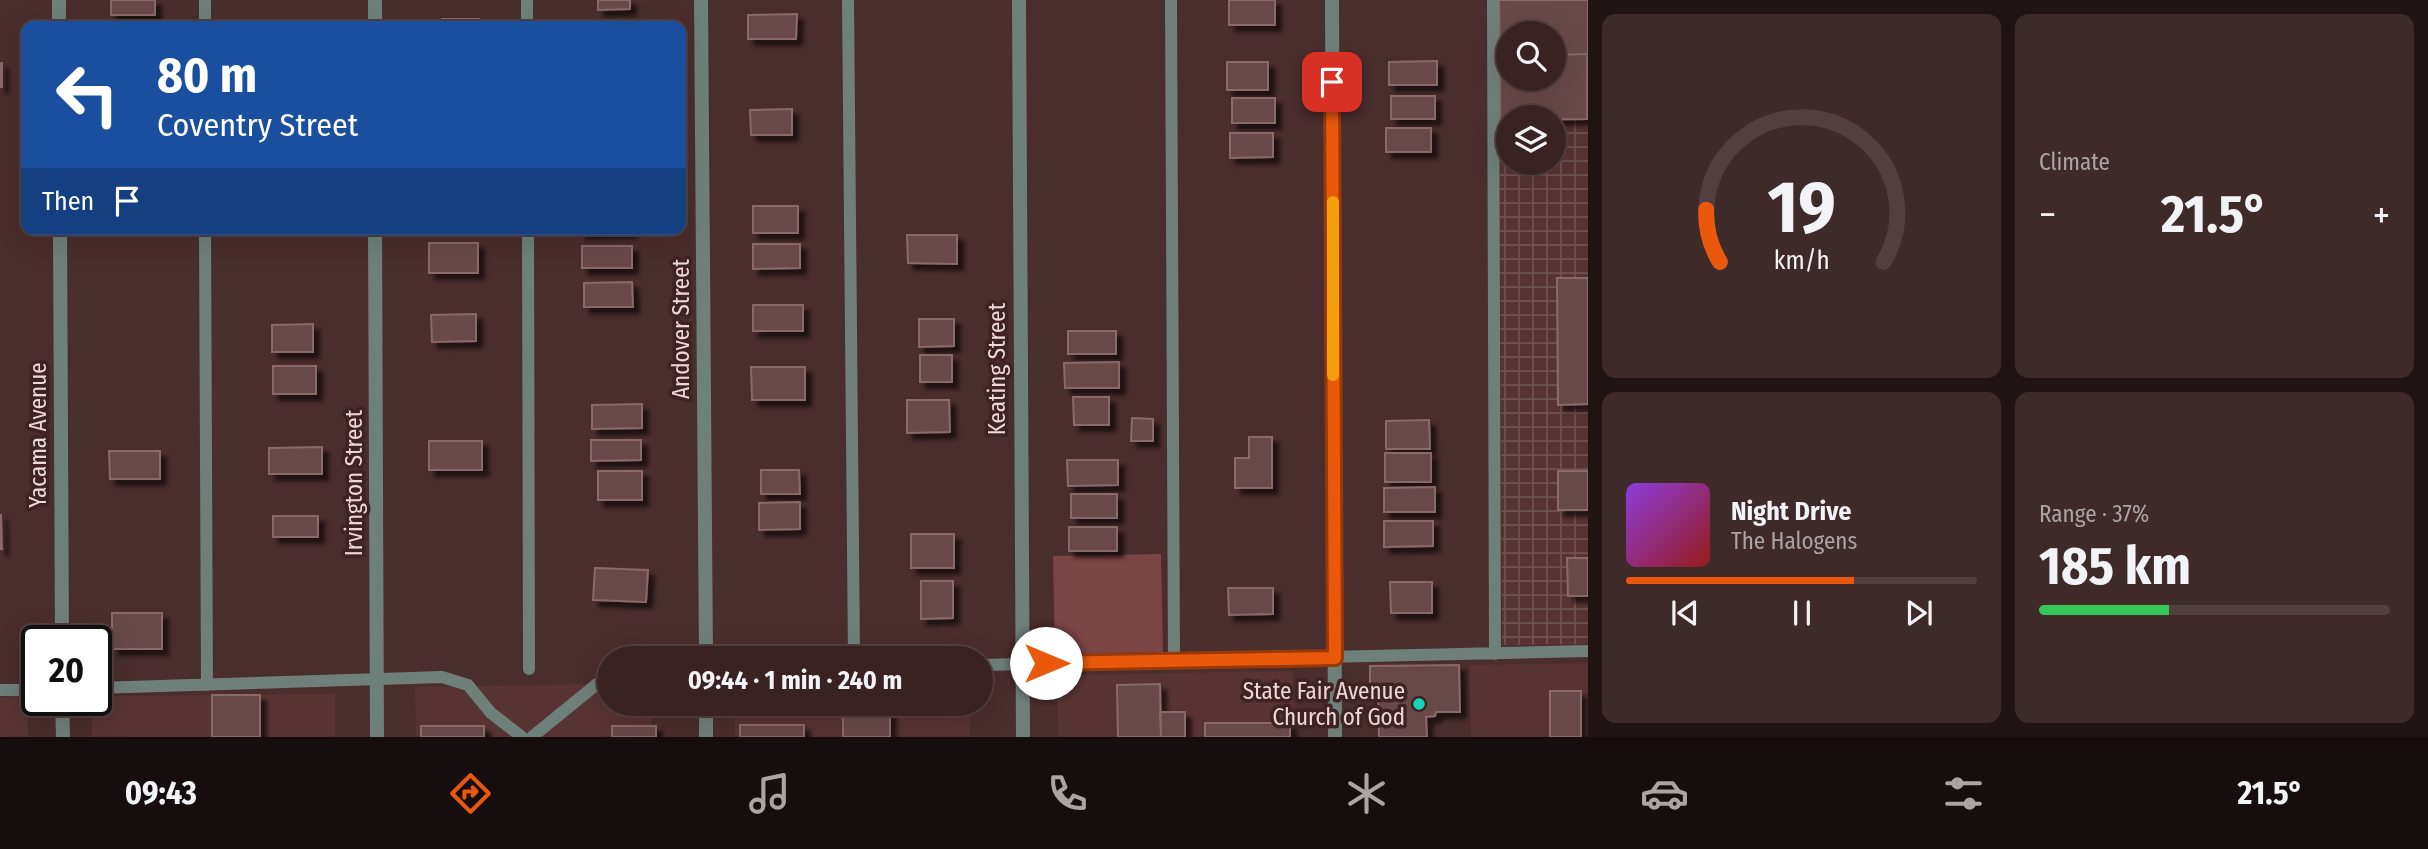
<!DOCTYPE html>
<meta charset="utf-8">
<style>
:root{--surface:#382222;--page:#3f2a2a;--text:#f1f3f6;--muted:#aba4a5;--line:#523f40;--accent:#ea580c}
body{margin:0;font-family:"Fira Sans Condensed",sans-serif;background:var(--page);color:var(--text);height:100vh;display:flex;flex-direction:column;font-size:26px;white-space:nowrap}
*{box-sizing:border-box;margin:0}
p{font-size:23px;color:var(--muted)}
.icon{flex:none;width:38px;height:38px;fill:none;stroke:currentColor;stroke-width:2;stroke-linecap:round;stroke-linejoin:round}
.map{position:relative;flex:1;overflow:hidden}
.panel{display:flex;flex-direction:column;gap:14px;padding:14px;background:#1f1313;width:840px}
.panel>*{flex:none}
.guide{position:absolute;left:21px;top:21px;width:665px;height:214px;border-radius:14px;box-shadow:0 7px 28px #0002,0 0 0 2px var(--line);background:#1a4fa0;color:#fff;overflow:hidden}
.controls{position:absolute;left:1496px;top:21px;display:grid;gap:14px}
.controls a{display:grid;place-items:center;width:70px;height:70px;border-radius:50%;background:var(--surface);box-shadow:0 7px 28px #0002,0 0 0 2px var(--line);font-size:35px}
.speed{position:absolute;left:21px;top:625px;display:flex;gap:14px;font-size:35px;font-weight:700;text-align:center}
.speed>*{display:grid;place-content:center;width:91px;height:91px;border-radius:50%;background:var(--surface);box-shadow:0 7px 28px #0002,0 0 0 2px var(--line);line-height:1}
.speed .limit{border:4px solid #111;border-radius:10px;background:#fff;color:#111}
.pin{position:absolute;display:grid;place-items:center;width:60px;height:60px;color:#fff;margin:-30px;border-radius:14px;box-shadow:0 4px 10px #0006}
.me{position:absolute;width:77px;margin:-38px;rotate:90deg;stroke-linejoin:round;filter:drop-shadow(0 0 5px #0008)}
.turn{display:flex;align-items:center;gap:24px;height:147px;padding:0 21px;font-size:32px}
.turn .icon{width:91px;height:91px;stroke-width:2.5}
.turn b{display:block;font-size:49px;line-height:60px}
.then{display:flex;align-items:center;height:66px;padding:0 21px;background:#0003;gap:14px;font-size:26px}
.big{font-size:52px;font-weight:700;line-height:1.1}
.panel .card{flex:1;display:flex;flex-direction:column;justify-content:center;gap:10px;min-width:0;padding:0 24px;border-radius:14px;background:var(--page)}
.panel .dial{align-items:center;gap:0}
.dial svg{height:182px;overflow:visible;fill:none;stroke:var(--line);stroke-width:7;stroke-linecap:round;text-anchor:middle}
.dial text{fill:var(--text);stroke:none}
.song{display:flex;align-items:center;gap:21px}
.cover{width:84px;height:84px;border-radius:10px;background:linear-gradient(135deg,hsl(270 70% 55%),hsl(0 70% 35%))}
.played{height:7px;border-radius:4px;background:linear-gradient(90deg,var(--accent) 65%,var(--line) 65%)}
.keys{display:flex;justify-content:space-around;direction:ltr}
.heat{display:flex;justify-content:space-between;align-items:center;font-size:38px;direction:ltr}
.charge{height:10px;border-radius:5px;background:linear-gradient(90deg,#34c759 37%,var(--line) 0)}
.panel .tiles{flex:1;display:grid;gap:14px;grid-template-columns:repeat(2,1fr)}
.trip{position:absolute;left:597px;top:646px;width:396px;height:70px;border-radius:35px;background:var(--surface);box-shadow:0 7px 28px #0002,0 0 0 2px var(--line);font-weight:700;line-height:70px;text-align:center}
.menu{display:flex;height:112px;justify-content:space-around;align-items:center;background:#160e0e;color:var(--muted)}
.menu .icon{width:49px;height:49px}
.menu .current{color:var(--accent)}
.menu b{font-size:32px;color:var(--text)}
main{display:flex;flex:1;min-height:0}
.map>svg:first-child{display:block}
</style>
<main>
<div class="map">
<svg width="1588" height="737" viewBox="0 0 1588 737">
<defs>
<pattern id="industrial-grid" width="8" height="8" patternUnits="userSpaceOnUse" patternTransform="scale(1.75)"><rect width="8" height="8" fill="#583333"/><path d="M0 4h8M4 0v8" fill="none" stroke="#705050"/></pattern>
<filter id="shadow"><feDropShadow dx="6" dy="6" stdDeviation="2" flood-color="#0009"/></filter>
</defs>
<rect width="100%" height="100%" fill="#4a2d2d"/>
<path fill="#583333" d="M1588,663V737H1471L1469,665Z
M1293,671L1294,737H1058L1057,675Z
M609,684V704H651L652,737H416L415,687Z
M335,694V737H92V700H96V696Z
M27,696L28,737H0V697Z
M735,704H970V737H735Z"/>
<path fill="url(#industrial-grid)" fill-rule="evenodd" d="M1499,0H1588V644L1502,645ZM1508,33H1554V79H1508ZM1508,117H1554V163H1508Z"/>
<path fill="#7b4445" d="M1161,554L1163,652L1055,654L1053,556Z"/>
<path fill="#684848" stroke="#8a6969" stroke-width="2" filter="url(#shadow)" d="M111,0H155V15H111Z
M598,0H630V9L598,10Z
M1229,0H1275V25H1229Z
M1499,0H1588V54L1554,55V33H1508V55H1500Z
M797,14L796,39H748V15Z
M442,19H479V26H442Z
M281,22H314V26H281Z
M1587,54V119L1500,120V55H1508V79H1554V55Z
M1437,61V85H1389V62Z
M1227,62H1268V90H1227Z
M0,63H2V87H0Z
M1391,96H1435V119H1391Z
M1232,98H1275V123H1232Z
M792,109V135H751L750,110Z
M1386,128H1431V152H1386Z
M1230,133H1273V157L1230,158Z
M753,206H798V233H753Z
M580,229H631V232L580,233Z
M907,235H957V264L908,263Z
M429,243H478V273H429Z
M753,244H800V268L753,269Z
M582,246H632V268H582Z
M1557,278H1588V404L1558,405Z
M632,282L633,307H584V283Z
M753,305H803V331H753Z
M476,314V341L432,342L431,315Z
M919,319H954V346L919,347Z
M313,324V352H272V325Z
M1068,331H1116V354H1068Z
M920,355H952V382H920Z
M1119,362V388H1065L1064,363Z
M273,366H316V394H273Z
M751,367H805V400H752Z
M1073,397H1109V425H1074Z
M907,400H949L950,432L907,433Z
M642,404V428L592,429V405Z
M1132,418L1153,419V441H1131Z
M1429,420L1430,449H1386V421Z
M1249,437H1272V488H1235V458H1249Z
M591,440H641V460L591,461Z
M429,441H482V470H429Z
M322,447V474H269V448Z
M109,451H160V479H110Z
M1385,453H1431V482H1385Z
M1067,460H1118V485L1068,486Z
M761,470H799L800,494H761Z
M598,471H642V500H598Z
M1558,471H1588V510H1558Z
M1435,487V512H1384V488Z
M1071,494H1117V518H1071Z
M800,502V529L759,530V503Z
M0,515H1L2,549H0Z
M273,516H318V537H273Z
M1384,521H1433V546L1384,547Z
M1069,527H1117V551H1069Z
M911,534H954V568H911Z
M1567,558H1588V596H1568Z
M595,568L648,570L646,602L593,600Z
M921,581H953V618L921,619Z
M1390,582H1432V613H1391Z
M1228,588H1273V614L1229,615Z
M112,613H162V649H112Z
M1459,665L1460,712H1436L1435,716L1426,717L1427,737H1379L1378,696L1370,697V666Z
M1160,684L1161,737H1118L1117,685Z
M1550,691H1581V737H1550Z
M212,695H260V737H212Z
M843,704H890V737H843Z
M1160,712H1185V737H1161Z
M1205,723H1290V737H1205Z
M740,725H804V737H740Z
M421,726H484V737H421Z
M612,726H656V737H612Z"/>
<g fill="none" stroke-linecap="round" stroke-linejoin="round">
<path stroke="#6f7f7a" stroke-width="12" d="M205,0V26
M527,0V26
M848,0L854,658
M1171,0L1174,662
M1493,0L1495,654
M205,229L207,685
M528,229L529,669
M980,665L1588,651
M96,688L442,677L468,685L491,713L522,737
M0,690H37
M532,737L597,684L609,683"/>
<path stroke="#6f7f7a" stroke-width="14" d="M59,0V26
M375,0V26
M701,0L706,658
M1019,0L1023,737
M1332,0L1335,737
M60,229L62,640
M375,229L377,737
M62,700L63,737
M706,704V737"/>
</g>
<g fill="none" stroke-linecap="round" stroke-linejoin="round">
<g stroke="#983908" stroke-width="18">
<path id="route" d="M1046,663L1335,658L1332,82"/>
</g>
<use href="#route" stroke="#ea580c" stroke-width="12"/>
<path stroke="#f59e0b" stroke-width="12" d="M1333,202V375"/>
</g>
<circle fill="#11d5b4" stroke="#3f2323" stroke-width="2.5" cx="1419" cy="704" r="7"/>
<g text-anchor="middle" stroke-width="7" stroke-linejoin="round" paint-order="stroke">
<g font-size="23" fill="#ecd8d8" stroke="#3f2323">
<text transform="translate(681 329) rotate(-90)" y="8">Andover Street</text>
<text transform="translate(997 369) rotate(-90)" y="8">Keating Street</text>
<text transform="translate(38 435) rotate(-90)" y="8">Yacama Avenue</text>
<text transform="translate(354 483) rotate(-90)" y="8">Irvington Street</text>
</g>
<g font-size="23" fill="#ecd8d8" stroke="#3f2323" text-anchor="end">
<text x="1405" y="699">State Fair Avenue<tspan x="1405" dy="26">Church of God</tspan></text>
</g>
</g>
</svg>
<div class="controls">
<a><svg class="icon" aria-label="search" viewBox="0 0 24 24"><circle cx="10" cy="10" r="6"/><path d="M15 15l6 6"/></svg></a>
<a><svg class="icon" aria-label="layers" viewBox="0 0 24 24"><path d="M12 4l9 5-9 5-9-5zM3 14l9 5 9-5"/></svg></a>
</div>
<div class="speed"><div class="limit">20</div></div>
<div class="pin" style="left:1332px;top:82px;background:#d93025"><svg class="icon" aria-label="arrive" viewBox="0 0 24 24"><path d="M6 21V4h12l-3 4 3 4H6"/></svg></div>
<svg class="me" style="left:1046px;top:663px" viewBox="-20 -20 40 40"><circle r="19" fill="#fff"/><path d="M0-13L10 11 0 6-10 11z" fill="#ea580c"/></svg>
<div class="trip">09:44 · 1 min · 240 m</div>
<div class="guide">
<div class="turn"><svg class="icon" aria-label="left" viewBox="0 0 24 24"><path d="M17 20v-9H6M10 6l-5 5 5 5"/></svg><div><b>80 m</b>Coventry Street</div></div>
<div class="then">Then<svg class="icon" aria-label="arrive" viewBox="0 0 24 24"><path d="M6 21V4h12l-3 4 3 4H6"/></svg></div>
</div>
</div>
<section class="panel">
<div class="tiles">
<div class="card dial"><svg viewBox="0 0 100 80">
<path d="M14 69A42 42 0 1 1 86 69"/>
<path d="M14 69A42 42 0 0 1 8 46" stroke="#ea580c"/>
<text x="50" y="56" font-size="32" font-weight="700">19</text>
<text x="50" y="72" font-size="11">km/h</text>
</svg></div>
<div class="card"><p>Climate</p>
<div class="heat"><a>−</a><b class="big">21.5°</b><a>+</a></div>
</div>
<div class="card">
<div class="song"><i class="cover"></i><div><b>Night Drive</b><p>The Halogens</p></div></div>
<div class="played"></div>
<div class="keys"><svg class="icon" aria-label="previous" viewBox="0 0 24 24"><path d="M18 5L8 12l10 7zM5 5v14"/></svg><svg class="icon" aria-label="pause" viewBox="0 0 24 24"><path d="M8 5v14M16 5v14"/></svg><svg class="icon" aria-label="next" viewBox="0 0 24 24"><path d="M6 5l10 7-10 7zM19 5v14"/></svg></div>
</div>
<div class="card"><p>Range · 37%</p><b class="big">185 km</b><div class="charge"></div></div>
</div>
</section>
</main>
<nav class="menu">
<b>09:43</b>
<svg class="icon current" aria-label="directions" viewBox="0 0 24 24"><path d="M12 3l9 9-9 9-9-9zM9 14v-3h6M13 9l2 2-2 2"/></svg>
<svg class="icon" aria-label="music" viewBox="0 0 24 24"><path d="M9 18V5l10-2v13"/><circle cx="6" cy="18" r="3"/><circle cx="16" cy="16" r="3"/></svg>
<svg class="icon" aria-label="phone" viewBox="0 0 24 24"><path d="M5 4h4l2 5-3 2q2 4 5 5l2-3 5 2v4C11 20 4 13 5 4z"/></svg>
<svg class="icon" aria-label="climate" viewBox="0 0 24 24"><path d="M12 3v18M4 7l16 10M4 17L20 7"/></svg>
<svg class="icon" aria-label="car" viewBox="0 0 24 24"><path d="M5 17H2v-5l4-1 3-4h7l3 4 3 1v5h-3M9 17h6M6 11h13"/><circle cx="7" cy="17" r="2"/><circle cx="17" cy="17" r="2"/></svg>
<svg class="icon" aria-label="filters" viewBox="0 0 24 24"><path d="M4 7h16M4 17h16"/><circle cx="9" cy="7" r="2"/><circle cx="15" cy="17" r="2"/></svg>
<b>21.5°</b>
</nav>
